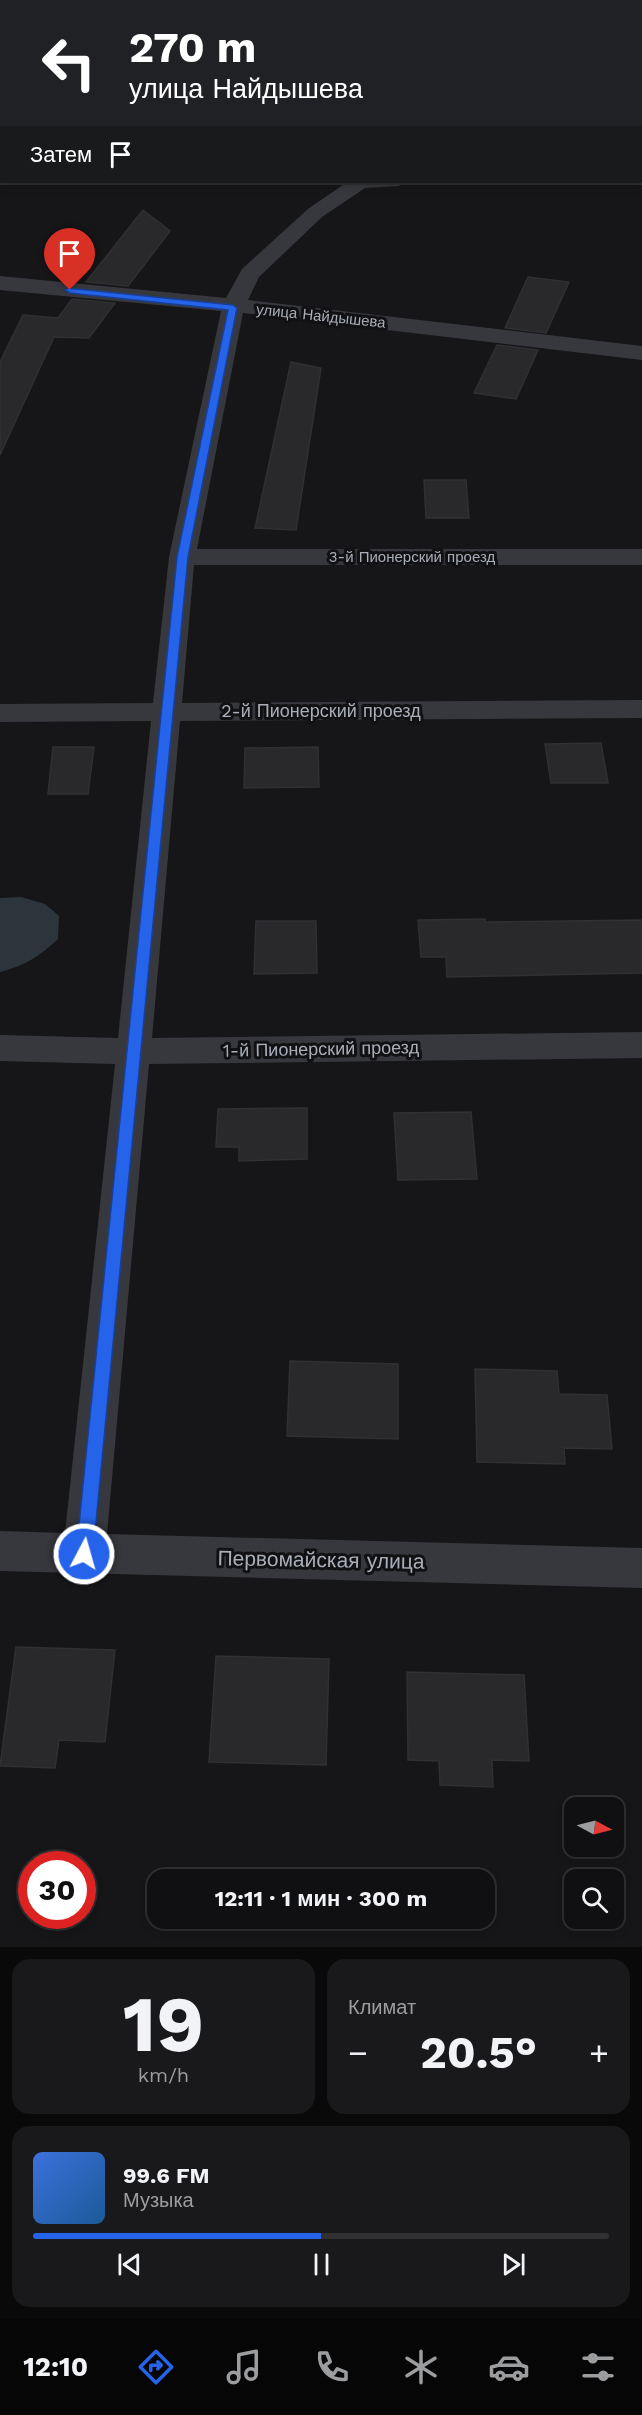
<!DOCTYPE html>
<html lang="ru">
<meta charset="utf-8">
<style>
:root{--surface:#101012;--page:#19191b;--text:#f1f3f6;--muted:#9c9d9f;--line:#303032;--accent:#2563eb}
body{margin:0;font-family:"Work Sans",sans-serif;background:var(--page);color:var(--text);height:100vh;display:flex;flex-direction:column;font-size:22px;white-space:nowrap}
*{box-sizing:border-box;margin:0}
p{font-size:20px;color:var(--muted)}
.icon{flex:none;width:33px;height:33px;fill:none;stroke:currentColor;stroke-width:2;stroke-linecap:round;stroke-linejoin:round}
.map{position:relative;height:1947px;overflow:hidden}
.side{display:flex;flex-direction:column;gap:12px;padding:12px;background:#09090a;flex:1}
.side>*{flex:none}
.top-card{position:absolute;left:0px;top:0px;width:642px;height:183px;box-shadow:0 3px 9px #0003,0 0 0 2px var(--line);background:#202124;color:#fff;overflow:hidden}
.needle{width:39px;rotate:97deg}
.controls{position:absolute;left:564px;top:1797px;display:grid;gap:12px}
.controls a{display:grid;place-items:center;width:60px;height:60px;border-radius:12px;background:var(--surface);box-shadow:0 3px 9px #0003,0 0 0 2px var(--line);font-size:30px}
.speed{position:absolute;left:18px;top:1851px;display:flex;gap:12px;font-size:30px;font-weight:700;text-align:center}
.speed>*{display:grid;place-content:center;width:78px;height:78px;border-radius:50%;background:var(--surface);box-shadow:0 3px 9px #0003,0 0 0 2px var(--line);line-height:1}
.speed .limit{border:9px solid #d22;background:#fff;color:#111}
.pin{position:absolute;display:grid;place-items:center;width:51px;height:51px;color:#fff;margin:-62px -26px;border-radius:50% 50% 50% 0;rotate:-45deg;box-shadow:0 0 6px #0007}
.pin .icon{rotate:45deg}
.me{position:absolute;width:66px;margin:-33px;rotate:6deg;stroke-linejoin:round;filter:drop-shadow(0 0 4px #0008)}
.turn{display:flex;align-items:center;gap:21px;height:126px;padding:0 30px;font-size:27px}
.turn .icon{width:78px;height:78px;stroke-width:2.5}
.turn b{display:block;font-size:42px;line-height:51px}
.then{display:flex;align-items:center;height:57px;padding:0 30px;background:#0003;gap:12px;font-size:22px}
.big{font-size:45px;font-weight:700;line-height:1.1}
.side .tile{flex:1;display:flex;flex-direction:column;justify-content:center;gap:9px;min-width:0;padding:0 21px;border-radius:18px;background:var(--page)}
.side .dial{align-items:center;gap:0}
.dial b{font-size:78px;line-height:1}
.song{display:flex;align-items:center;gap:18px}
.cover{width:72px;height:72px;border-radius:9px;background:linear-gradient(135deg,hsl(220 70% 55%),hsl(210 70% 35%))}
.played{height:6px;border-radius:3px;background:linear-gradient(90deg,var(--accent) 50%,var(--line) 50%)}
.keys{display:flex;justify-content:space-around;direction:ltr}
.heat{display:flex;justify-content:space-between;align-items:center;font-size:33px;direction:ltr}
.side .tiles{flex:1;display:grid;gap:12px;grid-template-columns:1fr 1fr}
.tile:last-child{grid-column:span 2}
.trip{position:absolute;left:147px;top:1869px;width:348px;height:60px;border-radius:18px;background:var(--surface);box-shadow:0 3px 9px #0003,0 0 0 2px var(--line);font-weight:700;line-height:60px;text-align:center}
.dock{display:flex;height:96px;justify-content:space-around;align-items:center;background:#060607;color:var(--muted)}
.dock .icon{width:42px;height:42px}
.dock .active{color:var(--accent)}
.dock b{font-size:27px;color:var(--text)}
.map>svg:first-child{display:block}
</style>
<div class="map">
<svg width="642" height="1947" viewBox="0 0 642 1947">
<rect width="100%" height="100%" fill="#161618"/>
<path fill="#2c353c" d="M21,897L45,904L59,916L58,939C40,956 24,966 0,972V898Z"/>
<path fill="#29292c" stroke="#303034" stroke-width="1.5" d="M143,210L170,231L128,286L86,282Z
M528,277L569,282L546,333L505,328Z
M72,299L115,303L89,338L54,337L0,455V362L23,315L58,318Z
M497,345L538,350L516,399L474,393Z
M291,362L321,368L296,530L255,528Z
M424,480H466L469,518H426Z
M601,743L608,783H551L545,744Z
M53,747H94L88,794H48Z
M318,747L319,787L244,788L245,748Z
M485,919V922L642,920V973L447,977L446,957H421L418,920Z
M256,921H316L317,973L254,974Z
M307,1108V1159L239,1161V1147H216L218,1109Z
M471,1112L477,1179L398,1180L394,1113Z
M290,1361L398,1364V1439L287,1436Z
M475,1369L557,1371L559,1394L607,1395L612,1449L564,1448L565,1464L477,1462Z
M16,1647L115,1650L105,1742L59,1740L55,1768L0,1766Z
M216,1656L329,1659L326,1765L209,1762Z
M407,1672L524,1675L529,1761L492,1760L493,1787L440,1785L439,1761L408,1760Z"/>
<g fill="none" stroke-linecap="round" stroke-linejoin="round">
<path fill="#37383d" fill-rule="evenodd" d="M300,0H318L299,2Z
M640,172L642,184L633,182H640Z
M347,182H402L399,186L365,188L322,217L259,277L248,300L642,346V360L243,313L197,549H642V565H194L182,703L642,700V718L180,721L152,1038L642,1032V1058L149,1064L107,1534L642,1548V1588L0,1571V1531L65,1533L115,1064L0,1061V1035L118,1038L151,721L0,722V704L153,703L169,557L221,311L0,290V276L226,298L242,269L308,209Z"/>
</g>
<path fill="#2563eb" stroke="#184099" stroke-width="1.5" d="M67,288L233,305L237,308L188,557L93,1554L90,1559L84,1562L78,1559L76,1554L177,557L228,310L70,293L65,290Z"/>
<g text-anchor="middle" stroke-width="6" stroke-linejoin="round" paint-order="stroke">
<g font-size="15" fill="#a8adb8" stroke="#111113">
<text transform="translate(321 316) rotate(6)" y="5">улица Найдышева</text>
<text x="412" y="562">3-й Пионерский проезд</text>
</g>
<g font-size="18" fill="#a8adb8" stroke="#111113">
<text x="321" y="717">2-й Пионерский проезд</text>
<text transform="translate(321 1049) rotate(-1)" y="6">1-й Пионерский проезд</text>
</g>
<g font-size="21" fill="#a8adb8" stroke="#111113">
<text transform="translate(321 1560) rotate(1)" y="7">Первомайская улица</text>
</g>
</g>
</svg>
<div class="controls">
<a><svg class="needle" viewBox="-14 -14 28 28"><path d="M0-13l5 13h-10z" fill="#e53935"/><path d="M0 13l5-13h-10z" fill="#9c9d9f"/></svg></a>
<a><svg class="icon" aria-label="search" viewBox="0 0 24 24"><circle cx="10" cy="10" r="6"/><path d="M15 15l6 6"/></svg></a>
</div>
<div class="speed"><div class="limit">30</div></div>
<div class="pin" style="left:70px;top:290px;background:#d93025"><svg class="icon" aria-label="arrive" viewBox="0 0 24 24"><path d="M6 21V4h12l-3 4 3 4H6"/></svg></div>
<svg class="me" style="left:84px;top:1554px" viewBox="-20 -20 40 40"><circle r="17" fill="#2563eb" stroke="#fff" stroke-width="3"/><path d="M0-11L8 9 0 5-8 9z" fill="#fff"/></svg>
<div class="trip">12:11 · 1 мин · 300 m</div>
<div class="top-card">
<div class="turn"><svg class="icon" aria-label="left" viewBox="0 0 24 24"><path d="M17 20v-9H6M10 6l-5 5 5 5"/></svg><div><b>270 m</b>улица Найдышева</div></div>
<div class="then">Затем<svg class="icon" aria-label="arrive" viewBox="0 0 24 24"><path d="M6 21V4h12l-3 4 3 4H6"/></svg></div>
</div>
</div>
<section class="side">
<div class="tiles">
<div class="tile dial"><b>19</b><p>km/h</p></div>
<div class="tile"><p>Климат</p>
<div class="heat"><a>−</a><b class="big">20.5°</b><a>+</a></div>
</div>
<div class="tile">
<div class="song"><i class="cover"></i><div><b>99.6 FM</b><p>Музыка</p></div></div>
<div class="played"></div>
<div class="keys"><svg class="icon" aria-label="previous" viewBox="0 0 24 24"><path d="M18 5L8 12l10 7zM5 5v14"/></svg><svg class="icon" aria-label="pause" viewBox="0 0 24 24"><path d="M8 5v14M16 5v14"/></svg><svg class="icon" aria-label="next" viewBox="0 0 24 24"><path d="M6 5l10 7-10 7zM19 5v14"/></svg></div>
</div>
</div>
</section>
<nav class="dock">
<b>12:10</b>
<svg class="icon active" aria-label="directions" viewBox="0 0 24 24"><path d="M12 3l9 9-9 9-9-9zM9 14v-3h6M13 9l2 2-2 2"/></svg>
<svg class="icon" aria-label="music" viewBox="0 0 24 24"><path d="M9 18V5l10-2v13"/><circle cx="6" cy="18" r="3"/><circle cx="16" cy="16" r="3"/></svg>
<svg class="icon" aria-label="phone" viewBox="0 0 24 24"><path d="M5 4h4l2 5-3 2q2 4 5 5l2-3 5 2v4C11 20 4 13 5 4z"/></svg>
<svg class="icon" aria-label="climate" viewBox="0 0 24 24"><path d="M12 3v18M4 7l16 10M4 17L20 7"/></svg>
<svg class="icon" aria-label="car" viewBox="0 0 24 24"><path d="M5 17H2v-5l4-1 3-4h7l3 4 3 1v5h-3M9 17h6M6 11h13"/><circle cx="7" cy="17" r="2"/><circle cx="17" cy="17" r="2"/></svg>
<svg class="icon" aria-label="filters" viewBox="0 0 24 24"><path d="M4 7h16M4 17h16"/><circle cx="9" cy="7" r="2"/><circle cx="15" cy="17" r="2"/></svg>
</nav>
